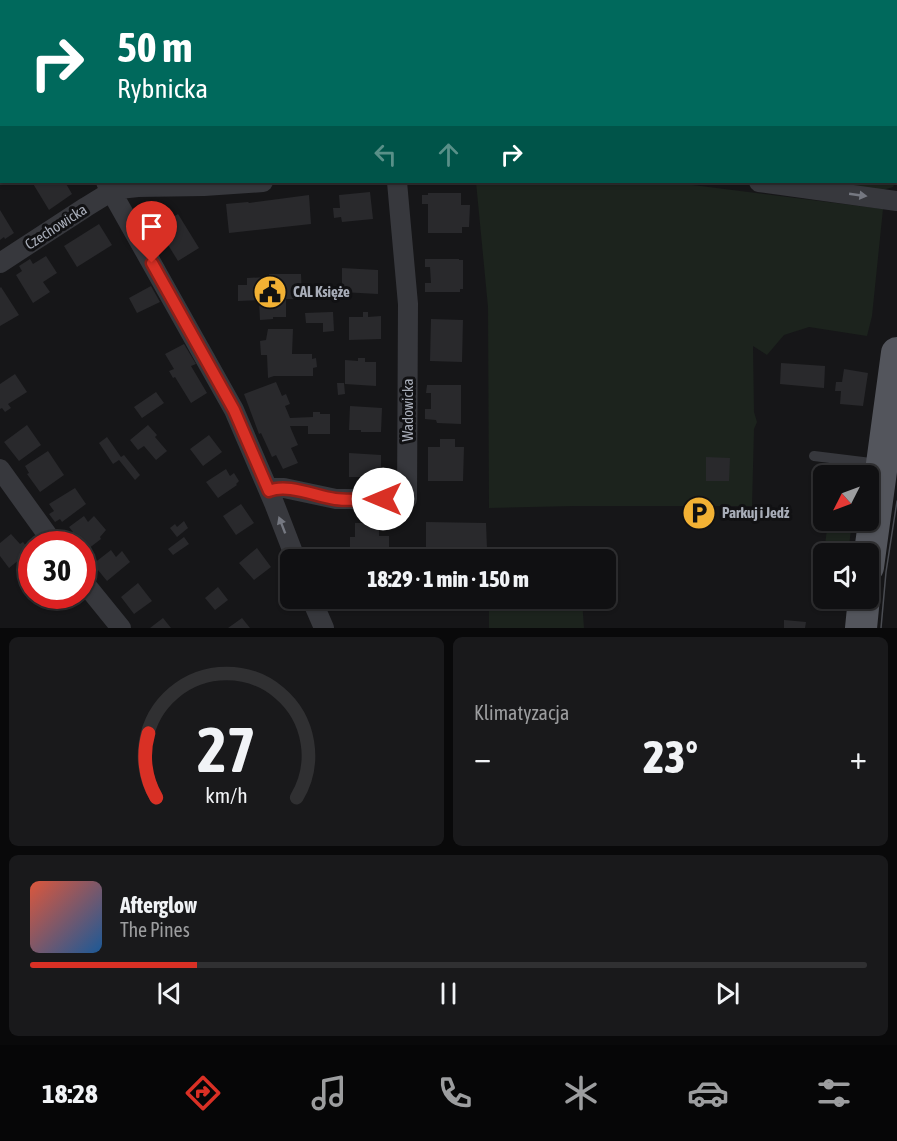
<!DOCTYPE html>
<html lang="pl">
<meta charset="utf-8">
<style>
:root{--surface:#101012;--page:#19191b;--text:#f1f3f6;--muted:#9c9d9f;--line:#303032;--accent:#d93025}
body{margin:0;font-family:"Asap Condensed",sans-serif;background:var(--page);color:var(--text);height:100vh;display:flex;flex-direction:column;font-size:22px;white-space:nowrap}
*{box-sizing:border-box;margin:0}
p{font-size:20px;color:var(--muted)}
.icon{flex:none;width:33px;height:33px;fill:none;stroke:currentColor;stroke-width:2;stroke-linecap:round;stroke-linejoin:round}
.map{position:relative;height:628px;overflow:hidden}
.sheet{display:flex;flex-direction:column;gap:9px;padding:9px;background:#09090a;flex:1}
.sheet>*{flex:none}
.hud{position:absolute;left:0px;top:0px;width:897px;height:183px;box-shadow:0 2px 4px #0004,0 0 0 2px var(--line);background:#00695c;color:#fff;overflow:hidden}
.needle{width:39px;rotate:228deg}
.buttons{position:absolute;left:813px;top:465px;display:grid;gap:12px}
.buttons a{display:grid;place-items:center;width:66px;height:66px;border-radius:9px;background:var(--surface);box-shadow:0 2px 4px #0004,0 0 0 2px var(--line);font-size:30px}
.speed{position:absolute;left:18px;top:531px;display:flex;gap:12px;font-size:30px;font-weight:700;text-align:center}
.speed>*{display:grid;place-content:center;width:78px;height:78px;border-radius:50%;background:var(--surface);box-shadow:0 2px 4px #0004,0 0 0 2px var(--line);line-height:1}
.speed .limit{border:9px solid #d22;background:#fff;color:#111}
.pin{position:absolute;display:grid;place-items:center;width:51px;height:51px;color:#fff;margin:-62px -26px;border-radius:50% 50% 50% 0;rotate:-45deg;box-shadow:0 0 6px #0007}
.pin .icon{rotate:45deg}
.me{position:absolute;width:66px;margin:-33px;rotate:270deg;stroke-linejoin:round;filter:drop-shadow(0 0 4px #0008)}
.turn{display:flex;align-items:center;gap:21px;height:126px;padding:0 18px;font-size:27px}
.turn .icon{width:78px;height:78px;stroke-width:2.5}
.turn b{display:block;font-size:42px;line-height:51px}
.lanes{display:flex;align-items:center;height:57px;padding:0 18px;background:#0003;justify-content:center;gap:30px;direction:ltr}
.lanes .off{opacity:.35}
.big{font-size:45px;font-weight:800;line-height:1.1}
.sheet .widget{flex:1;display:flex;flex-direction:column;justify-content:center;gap:9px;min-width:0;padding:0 21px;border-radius:9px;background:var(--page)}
.sheet .dial{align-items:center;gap:0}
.dial svg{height:156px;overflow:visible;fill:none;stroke:var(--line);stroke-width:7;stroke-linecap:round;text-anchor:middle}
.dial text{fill:var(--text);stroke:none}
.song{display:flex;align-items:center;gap:18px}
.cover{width:72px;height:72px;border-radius:9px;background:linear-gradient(135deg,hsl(10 70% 55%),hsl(210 70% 35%))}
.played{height:6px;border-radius:3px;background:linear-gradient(90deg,var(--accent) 20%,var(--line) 20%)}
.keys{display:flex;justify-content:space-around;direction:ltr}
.heat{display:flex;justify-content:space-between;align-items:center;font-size:33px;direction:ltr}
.sheet .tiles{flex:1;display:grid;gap:9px;grid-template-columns:1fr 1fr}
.widget:last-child{grid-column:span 2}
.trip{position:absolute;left:280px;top:549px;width:336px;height:60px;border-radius:9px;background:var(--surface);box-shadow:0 2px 4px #0004,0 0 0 2px var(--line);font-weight:800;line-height:60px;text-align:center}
.tab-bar{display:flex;height:96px;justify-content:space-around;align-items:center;background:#060607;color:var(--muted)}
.tab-bar .icon{width:42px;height:42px}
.tab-bar .current{color:var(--accent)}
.tab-bar b{font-size:27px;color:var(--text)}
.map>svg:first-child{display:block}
</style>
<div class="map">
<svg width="897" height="628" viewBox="0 0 897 628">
<rect width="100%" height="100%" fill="#161618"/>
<path fill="#1c231d" d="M391,0H897V179L893,187L883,190L823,182H896V2H391Z
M476,182H669L883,209L872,316L867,336L809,327L784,335L767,355L753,346L754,412L757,422L754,429L752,506H575L489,508L488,307Z
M828,521H850L851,530L848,553H824Z
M489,599H582L584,628H489Z"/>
<path fill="#29292c" d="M32,182H65L72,194L49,210Z
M370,192L373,219L342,222L341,217L334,218L333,208H340L339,195Z
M428,193H461V205H470L469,227H462V233H428V204H422V195H428Z
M309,195L311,224L229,233L226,204L248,202L249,203Z
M0,210L14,233L5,239L4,237L0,240Z
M178,214L199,248L178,261L157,227Z
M99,224L112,245L77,267L64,246Z
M46,256L57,273L43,282L50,292L33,303L16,275L22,271L19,266L30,259L33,264Z
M425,259H459V260H463V289H460V292H425V283H431L430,267H425Z
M342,268L378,270V294L342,292Z
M269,274H301L302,299H286V317H273V319L260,320L259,300L238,301V285H247V278L269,277Z
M151,286L160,302L137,313L129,298Z
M1,287L19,315L0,326V288Z
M331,312H333L334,331L323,332V323H306L305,313Z
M363,312H368V317L381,316V339L349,340V317H363Z
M431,319L463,320L462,362L430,361Z
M268,329H293L292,354H312V359L316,358L317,367L313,368V376H274L268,378L267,355H261L260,341L266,340Z
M184,344L196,364L191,366L207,393L191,403L175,377L173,378L169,371L174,369L165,354Z
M358,358H365V362H376V386L345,384V360L358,361Z
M781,363L825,366L824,388L780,384Z
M844,369L868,373L863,406L840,404L841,391H835L836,382H842Z
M15,374L27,392L8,404L11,408L5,412L2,408L0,409V384Z
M276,382L282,396L286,394L290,404L285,406L290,418L313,417V412H320V414H330V434H308V426H290L291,429L298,445L291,448L298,463L283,469L276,455L272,457L261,433L259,434L244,394Z
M337,383H344L345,394L338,395Z
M427,385H461V424L437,423L436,420L425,419V409H431V393H426Z
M156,392L164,403L142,418L134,407Z
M350,406L382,408L381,432H361V430H349Z
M27,425L41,445L19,461L4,442Z
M148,425L157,435L155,437L167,451L156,460L144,446L138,450L130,440Z
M209,435L222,452L203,466L190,449Z
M107,437L121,457L124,455L140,475L135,480L119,460L113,464L99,443Z
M440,439H455V447H464L463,481H428V447H440Z
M48,451L64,475L40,492L27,474L29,473L25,466Z
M349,453L381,455V479H361V477H349Z
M706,457L730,458L729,481H706Z
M226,469L230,476L234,473L239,481L236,484L237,485L218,498L206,482Z
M75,488L86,504L62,522L60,519L55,522L49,514L54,511L49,504Z
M241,504L254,523L236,535L223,516Z
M84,516L88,522L94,516L106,530L100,537L101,539L84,552L85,554L82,556V544H74L76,543L71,534L73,532L69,527Z
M184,521L188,528L177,537L170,528L175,524L177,527Z
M426,522L486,523L487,549H426Z
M355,523H379V536H389V547L350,548V537H355Z
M11,534L20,544L23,542L30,551L9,568L0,556V543Z
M184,537L189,544L173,555L168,549Z
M257,548L271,567L254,580L239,563Z
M111,550L116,557L122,551L130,562L107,581L93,564Z
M138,583L152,601L134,614L121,597Z
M218,587L228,600L215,610L205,598Z
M377,598H406L407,610L377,611Z
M163,618L171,628H150Z
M242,618L250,628H228Z
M784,620L806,622L805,628H784Z"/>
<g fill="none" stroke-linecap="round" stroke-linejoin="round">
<path stroke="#37383d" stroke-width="10" d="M0,34L2,33
M814,456L879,464"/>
<path stroke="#37383d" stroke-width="20" d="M298,0L299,2
M0,3L2,5
M106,182L234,410L274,503L296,560
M759,182L897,201
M0,263L86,207L112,191L119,189L138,187L204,186L263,182
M0,469L54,544
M269,491L275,488H284L336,499H407L408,304L397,182
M82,580L121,628
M311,598L324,628"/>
<path stroke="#53555c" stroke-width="32" d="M868,567L897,353
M861,628L864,598"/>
<path stroke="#4a4c52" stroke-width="1.5" d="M881,628L886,572L897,501"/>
</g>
<defs><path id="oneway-solid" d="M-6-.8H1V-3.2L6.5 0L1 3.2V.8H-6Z" transform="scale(1.5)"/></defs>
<g fill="#757881">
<use href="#oneway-solid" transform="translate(858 195) rotate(8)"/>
<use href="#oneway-solid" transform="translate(282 525) rotate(-111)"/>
</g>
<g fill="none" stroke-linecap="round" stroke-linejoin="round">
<g stroke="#8d1f18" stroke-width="15">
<path id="route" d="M152,263L234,410L269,491C287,483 315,496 335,499C350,501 367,499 383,499"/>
</g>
<use href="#route" stroke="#d93025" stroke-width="10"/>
</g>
<defs>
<g id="civic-disc" transform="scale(1.725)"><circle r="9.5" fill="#f2b134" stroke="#111113"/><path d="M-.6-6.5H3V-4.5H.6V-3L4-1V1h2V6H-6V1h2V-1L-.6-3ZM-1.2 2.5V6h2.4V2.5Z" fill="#111"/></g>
<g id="parking-disc" transform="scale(1.725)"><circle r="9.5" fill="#f2b134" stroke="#111113"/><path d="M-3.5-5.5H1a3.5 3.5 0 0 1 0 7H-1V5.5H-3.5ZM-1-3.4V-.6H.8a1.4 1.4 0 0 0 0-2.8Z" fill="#111"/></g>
</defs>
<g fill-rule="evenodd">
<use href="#civic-disc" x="270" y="292"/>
<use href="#parking-disc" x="699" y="513"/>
</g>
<g text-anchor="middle" stroke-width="6" stroke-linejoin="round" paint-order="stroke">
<g font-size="15" fill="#a8adb8" stroke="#111113">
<text transform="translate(56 227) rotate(-33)" y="5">Czechowicka</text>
<text transform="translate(408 410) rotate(-90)" y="5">Wadowicka</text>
</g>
<g font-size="15" font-weight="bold" fill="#a8adb8" stroke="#111113" text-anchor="start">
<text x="293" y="297">CAL Księże</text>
<text x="722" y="518">Parkuj i Jedź</text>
</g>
</g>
</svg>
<div class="buttons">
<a><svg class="needle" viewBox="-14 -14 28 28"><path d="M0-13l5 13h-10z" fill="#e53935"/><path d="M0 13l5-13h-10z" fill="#9c9d9f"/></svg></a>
<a><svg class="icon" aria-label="sound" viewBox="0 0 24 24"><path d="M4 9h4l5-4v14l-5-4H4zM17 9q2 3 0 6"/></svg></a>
</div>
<div class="speed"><div class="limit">30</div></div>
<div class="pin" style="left:152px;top:263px;background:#d93025"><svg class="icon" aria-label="arrive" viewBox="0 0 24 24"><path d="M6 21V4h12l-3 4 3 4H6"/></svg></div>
<svg class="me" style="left:383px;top:499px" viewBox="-20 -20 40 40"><circle r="19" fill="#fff"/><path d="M0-13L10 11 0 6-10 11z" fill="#d93025"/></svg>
<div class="trip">18:29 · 1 min · 150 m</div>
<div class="hud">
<div class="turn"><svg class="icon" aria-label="right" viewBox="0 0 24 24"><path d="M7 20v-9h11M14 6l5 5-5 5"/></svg><div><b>50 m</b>Rybnicka</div></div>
<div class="lanes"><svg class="icon off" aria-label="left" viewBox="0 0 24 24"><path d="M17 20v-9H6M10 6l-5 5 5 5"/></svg><svg class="icon off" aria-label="ahead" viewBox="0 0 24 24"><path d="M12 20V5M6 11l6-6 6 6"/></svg><svg class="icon" aria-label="right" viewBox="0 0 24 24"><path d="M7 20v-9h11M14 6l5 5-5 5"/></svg></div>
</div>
</div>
<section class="sheet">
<div class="tiles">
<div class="widget dial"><svg viewBox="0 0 100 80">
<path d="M14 69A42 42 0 1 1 86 69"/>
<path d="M14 69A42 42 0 0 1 10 36" stroke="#d93025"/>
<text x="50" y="56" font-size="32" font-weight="700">27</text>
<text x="50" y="72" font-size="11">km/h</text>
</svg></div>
<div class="widget"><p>Klimatyzacja</p>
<div class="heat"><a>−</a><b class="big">23°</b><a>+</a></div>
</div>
<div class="widget">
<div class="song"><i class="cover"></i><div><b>Afterglow</b><p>The Pines</p></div></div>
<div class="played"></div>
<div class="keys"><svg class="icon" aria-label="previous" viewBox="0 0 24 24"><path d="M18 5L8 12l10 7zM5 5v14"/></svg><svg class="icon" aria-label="pause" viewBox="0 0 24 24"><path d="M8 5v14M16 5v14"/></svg><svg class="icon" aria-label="next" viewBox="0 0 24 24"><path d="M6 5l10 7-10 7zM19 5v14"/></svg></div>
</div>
</div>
</section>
<nav class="tab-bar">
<b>18:28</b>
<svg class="icon current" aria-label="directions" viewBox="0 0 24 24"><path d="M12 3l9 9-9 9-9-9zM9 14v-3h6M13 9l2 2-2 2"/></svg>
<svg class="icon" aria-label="music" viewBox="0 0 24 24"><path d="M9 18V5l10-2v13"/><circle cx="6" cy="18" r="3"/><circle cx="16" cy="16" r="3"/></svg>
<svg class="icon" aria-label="phone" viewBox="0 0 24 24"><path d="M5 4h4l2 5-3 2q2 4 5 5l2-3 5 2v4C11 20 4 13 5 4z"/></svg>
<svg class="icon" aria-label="climate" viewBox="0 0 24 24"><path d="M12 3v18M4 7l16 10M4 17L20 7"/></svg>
<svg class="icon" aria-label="car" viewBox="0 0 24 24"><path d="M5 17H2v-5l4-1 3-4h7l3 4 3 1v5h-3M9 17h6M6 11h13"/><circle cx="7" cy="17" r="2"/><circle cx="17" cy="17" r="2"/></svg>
<svg class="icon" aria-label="filters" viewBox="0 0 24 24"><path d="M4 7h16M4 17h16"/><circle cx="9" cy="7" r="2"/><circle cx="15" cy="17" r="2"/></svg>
</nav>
